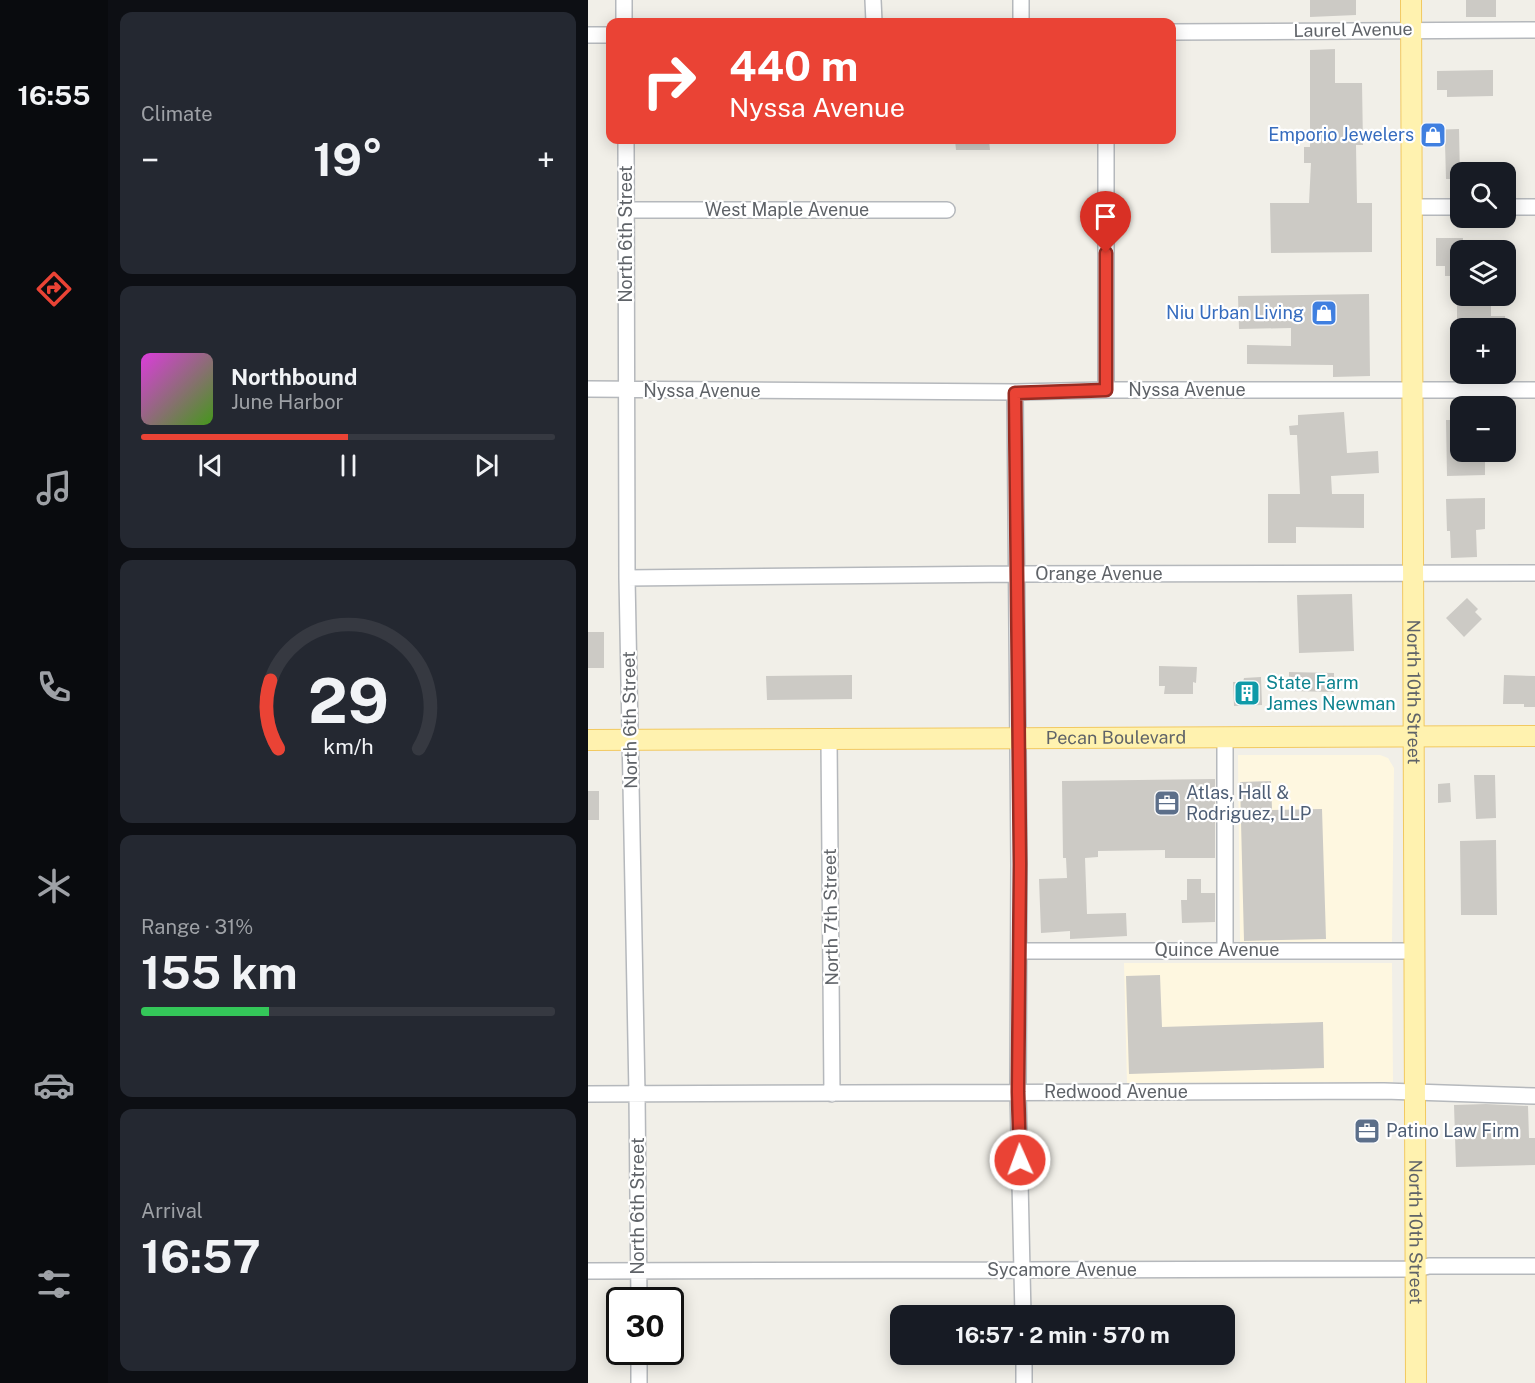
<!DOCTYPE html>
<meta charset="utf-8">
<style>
:root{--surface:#171b24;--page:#242831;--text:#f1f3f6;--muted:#9ea1a6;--line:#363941;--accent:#ea4335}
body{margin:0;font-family:"Public Sans",sans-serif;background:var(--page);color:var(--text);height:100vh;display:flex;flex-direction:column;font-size:22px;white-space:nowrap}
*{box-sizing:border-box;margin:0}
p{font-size:20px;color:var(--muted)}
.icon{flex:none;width:33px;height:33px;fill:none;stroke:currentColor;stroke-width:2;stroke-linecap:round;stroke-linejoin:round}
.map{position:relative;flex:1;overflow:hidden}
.sheet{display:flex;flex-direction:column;gap:12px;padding:12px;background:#0d0f14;width:480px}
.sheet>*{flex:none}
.top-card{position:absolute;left:18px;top:18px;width:570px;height:126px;border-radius:12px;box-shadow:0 3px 15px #0003;background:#ea4335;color:#fff;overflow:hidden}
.tools{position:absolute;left:862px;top:162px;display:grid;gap:12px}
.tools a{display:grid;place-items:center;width:66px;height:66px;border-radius:12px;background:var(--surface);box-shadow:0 3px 15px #0003;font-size:30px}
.speed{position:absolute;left:18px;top:1287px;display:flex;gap:12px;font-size:30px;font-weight:700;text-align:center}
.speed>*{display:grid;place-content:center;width:78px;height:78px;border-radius:50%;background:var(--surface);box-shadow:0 3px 15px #0003;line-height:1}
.speed .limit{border:3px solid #111;border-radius:9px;background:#fff;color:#111}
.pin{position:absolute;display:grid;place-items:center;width:51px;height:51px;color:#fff;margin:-62px -26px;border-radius:50% 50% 50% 0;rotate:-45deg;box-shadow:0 0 6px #0007}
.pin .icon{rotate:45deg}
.me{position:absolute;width:66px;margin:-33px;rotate:358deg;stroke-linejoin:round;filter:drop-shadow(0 0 4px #0008)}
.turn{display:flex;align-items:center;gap:21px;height:126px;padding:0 24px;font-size:27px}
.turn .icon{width:78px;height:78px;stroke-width:2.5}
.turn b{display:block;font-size:42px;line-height:51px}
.big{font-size:45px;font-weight:700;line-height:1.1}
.sheet .card{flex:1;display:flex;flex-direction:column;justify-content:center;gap:9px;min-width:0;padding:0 21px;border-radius:12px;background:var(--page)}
.sheet .dial{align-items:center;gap:0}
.dial svg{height:156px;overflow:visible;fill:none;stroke:var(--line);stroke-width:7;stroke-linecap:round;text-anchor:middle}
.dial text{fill:var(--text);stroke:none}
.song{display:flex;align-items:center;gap:18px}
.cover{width:72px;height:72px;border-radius:9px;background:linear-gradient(135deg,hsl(300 70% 55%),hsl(100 70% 35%))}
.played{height:6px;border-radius:3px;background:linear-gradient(90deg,var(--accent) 50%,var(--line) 50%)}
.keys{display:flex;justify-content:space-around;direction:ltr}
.heat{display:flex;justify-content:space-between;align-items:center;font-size:33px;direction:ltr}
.charge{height:9px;border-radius:4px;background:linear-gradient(90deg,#34c759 31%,var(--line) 0)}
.trip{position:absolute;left:302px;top:1305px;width:345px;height:60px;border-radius:12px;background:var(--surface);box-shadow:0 3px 15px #0003;font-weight:700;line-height:60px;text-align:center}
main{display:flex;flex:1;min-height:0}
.tab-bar{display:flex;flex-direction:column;width:108px;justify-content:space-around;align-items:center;background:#090b0e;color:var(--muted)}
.tab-bar .icon{width:42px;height:42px}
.tab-bar .active{color:var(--accent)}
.tab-bar b{font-size:27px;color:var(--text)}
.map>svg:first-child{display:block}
</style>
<main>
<nav class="tab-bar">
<b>16:55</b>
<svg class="icon active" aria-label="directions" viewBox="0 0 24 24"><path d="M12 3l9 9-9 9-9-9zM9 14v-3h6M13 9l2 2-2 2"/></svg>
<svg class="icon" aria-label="music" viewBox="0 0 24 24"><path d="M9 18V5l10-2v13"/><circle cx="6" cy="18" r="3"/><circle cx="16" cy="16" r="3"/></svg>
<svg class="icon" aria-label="phone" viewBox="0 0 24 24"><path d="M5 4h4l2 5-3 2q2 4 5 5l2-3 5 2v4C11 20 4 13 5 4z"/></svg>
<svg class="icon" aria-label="climate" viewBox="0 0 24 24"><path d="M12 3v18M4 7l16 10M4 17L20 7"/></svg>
<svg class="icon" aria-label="car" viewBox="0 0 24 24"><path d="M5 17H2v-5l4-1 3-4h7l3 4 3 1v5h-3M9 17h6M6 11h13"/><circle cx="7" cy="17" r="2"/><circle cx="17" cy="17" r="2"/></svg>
<svg class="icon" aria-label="filters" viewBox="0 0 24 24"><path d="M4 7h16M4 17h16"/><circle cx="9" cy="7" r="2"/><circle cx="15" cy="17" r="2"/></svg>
</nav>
<section class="sheet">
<div class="card"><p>Climate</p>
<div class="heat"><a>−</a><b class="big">19°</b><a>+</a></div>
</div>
<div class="card">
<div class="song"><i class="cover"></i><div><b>Northbound</b><p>June Harbor</p></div></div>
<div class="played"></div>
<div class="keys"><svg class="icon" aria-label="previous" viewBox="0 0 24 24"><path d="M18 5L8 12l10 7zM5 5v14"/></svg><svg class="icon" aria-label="pause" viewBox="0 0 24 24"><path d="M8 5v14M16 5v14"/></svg><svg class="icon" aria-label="next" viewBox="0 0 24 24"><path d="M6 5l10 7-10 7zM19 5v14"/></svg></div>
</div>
<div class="card dial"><svg viewBox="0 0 100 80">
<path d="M14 69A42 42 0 1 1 86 69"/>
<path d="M14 69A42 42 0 0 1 10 34" stroke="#ea4335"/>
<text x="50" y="56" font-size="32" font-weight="700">29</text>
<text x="50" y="72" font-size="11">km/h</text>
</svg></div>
<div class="card"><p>Range · 31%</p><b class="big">155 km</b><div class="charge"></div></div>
<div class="card"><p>Arrival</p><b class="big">16:57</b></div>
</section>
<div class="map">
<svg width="947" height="1383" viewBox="0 0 947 1383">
<rect width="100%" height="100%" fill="#f1efe8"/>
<path fill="#fef7e0" d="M650,755H792L800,758L806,768L804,943H652Z
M536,963H804L805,1082L539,1083Z"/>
<path fill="#cccac5" d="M722,0H768V15L722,17Z
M878,0H908V17H878Z
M747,49V83H774L775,145H768L769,203H784V252L683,253L682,203H721L723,163H716V147H722V50Z
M905,70V96L859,97V90H849V71Z
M871,129L872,179H858L857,143H842V130Z
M367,140H401L402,150H368Z
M848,238H875L873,268H868V276H857V266H848Z
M781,294L782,376L745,377V365L659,364V345L703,346V328L651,329L650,296Z
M903,305V316H917L918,328H869V306Z
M756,412L759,453L790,451L791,473L743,476L744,494H776V528L708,527V543H680V494H712L709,435H702L701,426L710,425V415Z
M858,420H873V452H897V475L859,476Z
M897,498V529L888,530L889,557L863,558L862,531H859L858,499Z
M764,594L766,651L711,653L709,595Z
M879,598L890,609L887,612L894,619L876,637L858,618Z
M0,632H16V668H0Z
M571,666L609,667L608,683L605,682V694H576L577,686H571Z
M701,672L746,673V692L701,691Z
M264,675V699L179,700L178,676Z
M916,675L947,676V707H936V704H915Z
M673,677L674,705L646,706L645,682H655L656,678Z
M886,775H907L908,818L888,819Z
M627,779V858H577V850L510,851V857L497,858L499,914L538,913L539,936L482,939V931L453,933L451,879L479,878L478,858H475L474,781Z
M683,781L684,810L734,809L738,939L656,941L652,782Z
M862,783L863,802L850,803V784Z
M0,791H11V820H0Z
M908,840L909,915H873L872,841Z
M599,879H613V893H627V922L594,923L593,900H599Z
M572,975L574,1027L735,1022L736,1068L541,1074L538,976Z
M898,1104L940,1106L941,1138H947V1165L868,1167L866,1105Z"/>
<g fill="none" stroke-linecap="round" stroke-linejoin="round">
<g stroke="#b5b8bc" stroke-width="18">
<path id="minor" d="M36,0V22
M285,0L286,22
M433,0V22
M584,32L947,30
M0,35H22
M38,140L39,578L49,1094L51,1300
M824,207H873
M918,207H947
M39,210H359
M0,389L427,392L518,390H947
M518,390V140
M427,392L431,864L430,1092L435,1316
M39,578L428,574L947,573
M637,738V950
M241,740L244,1094
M432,951H826
M0,1094L796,1091L947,1096
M0,1271L828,1269L841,1266H947
M436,1354V1383
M51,1383V1352"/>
</g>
<g stroke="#f2c960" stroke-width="22">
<g id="major">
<path id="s1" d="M823,0L828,1383"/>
<path id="s2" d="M0,740L947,736"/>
</g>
</g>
<use href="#minor" stroke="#fff" stroke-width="15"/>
<use href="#major" stroke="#fff2af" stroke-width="20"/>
</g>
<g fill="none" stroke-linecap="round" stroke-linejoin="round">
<g stroke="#982c22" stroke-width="15">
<path id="route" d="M432,1160L430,1092L432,864L427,393L518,390V253"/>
</g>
<use href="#route" stroke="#ea4335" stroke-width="10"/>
</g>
<defs>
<g id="shop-square" transform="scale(1.35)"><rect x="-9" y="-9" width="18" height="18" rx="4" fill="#3f7fe0" stroke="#fff"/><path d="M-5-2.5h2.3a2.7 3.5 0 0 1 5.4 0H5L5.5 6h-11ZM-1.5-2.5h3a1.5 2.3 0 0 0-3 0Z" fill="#fff"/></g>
<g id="building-square" transform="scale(1.35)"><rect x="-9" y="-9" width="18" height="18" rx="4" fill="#0f9aa8" stroke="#fff"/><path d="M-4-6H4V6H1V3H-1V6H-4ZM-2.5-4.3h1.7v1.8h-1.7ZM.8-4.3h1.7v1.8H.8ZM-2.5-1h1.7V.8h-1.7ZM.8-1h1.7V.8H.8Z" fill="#fff"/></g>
<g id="office-square" transform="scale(1.35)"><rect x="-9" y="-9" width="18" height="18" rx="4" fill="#5c6f8a" stroke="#fff"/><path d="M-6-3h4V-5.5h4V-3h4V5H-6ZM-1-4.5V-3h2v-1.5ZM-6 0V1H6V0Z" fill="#fff"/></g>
</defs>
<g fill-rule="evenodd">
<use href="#shop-square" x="845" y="135"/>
<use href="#shop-square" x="736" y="313"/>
<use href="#building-square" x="659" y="693"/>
<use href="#office-square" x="579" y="803"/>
<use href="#office-square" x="779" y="1131"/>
</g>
<g text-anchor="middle" stroke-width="4.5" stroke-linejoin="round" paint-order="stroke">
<g font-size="18" fill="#5f6368" stroke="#fff">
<text transform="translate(765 30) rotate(-1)" y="6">Laurel Avenue</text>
<text x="199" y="216">West Maple Avenue</text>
<text transform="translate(38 234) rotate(-90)" y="6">North 6th Street</text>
<text x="599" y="396">Nyssa Avenue</text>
<text x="114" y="397">Nyssa Avenue</text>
<text x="511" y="580">Orange Avenue</text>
<text dy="6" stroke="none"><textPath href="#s1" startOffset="692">North 10th Street</textPath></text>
<text transform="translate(42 720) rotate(-91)" y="6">North 6th Street</text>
<text dy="6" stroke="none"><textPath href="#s2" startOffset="528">Pecan Boulevard</textPath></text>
<text transform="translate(243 917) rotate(-91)" y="6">North 7th Street</text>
<text x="629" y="956">Quince Avenue</text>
<text x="528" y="1098">Redwood Avenue</text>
<text transform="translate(50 1206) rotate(-90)" y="6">North 6th Street</text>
<text dy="6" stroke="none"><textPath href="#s1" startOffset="1232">North 10th Street</textPath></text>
<text x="474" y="1276">Sycamore Avenue</text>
</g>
<g font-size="18" fill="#366cbe" stroke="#fff" text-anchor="end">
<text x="826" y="141">Emporio Jewelers</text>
<text x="716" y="319">Niu Urban Living</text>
</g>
<g font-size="18" fill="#0d838f" stroke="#fff" text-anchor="start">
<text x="678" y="689">State Farm<tspan x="678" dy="21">James Newman</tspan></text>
</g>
<g font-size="18" fill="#4e5e75" stroke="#fff" text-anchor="start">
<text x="598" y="799">Atlas, Hall &amp;<tspan x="598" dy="21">Rodriguez, LLP</tspan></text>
<text x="798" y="1137">Patino Law Firm</text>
</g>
</g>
</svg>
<div class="tools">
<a><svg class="icon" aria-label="search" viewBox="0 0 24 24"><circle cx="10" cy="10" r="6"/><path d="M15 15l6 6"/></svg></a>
<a><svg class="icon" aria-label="layers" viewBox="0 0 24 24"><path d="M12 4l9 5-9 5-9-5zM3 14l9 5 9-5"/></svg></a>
<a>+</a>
<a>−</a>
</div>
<div class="speed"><div class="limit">30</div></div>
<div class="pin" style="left:518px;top:253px;background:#d93025"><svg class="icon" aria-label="arrive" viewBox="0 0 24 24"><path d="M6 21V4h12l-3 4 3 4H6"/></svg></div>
<svg class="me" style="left:432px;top:1160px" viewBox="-20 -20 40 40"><circle r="17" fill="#ea4335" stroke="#fff" stroke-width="3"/><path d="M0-11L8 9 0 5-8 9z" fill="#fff"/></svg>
<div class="trip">16:57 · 2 min · 570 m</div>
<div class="top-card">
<div class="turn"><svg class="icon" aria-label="right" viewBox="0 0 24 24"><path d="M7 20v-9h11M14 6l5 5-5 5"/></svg><div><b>440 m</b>Nyssa Avenue</div></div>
</div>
</div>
</main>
